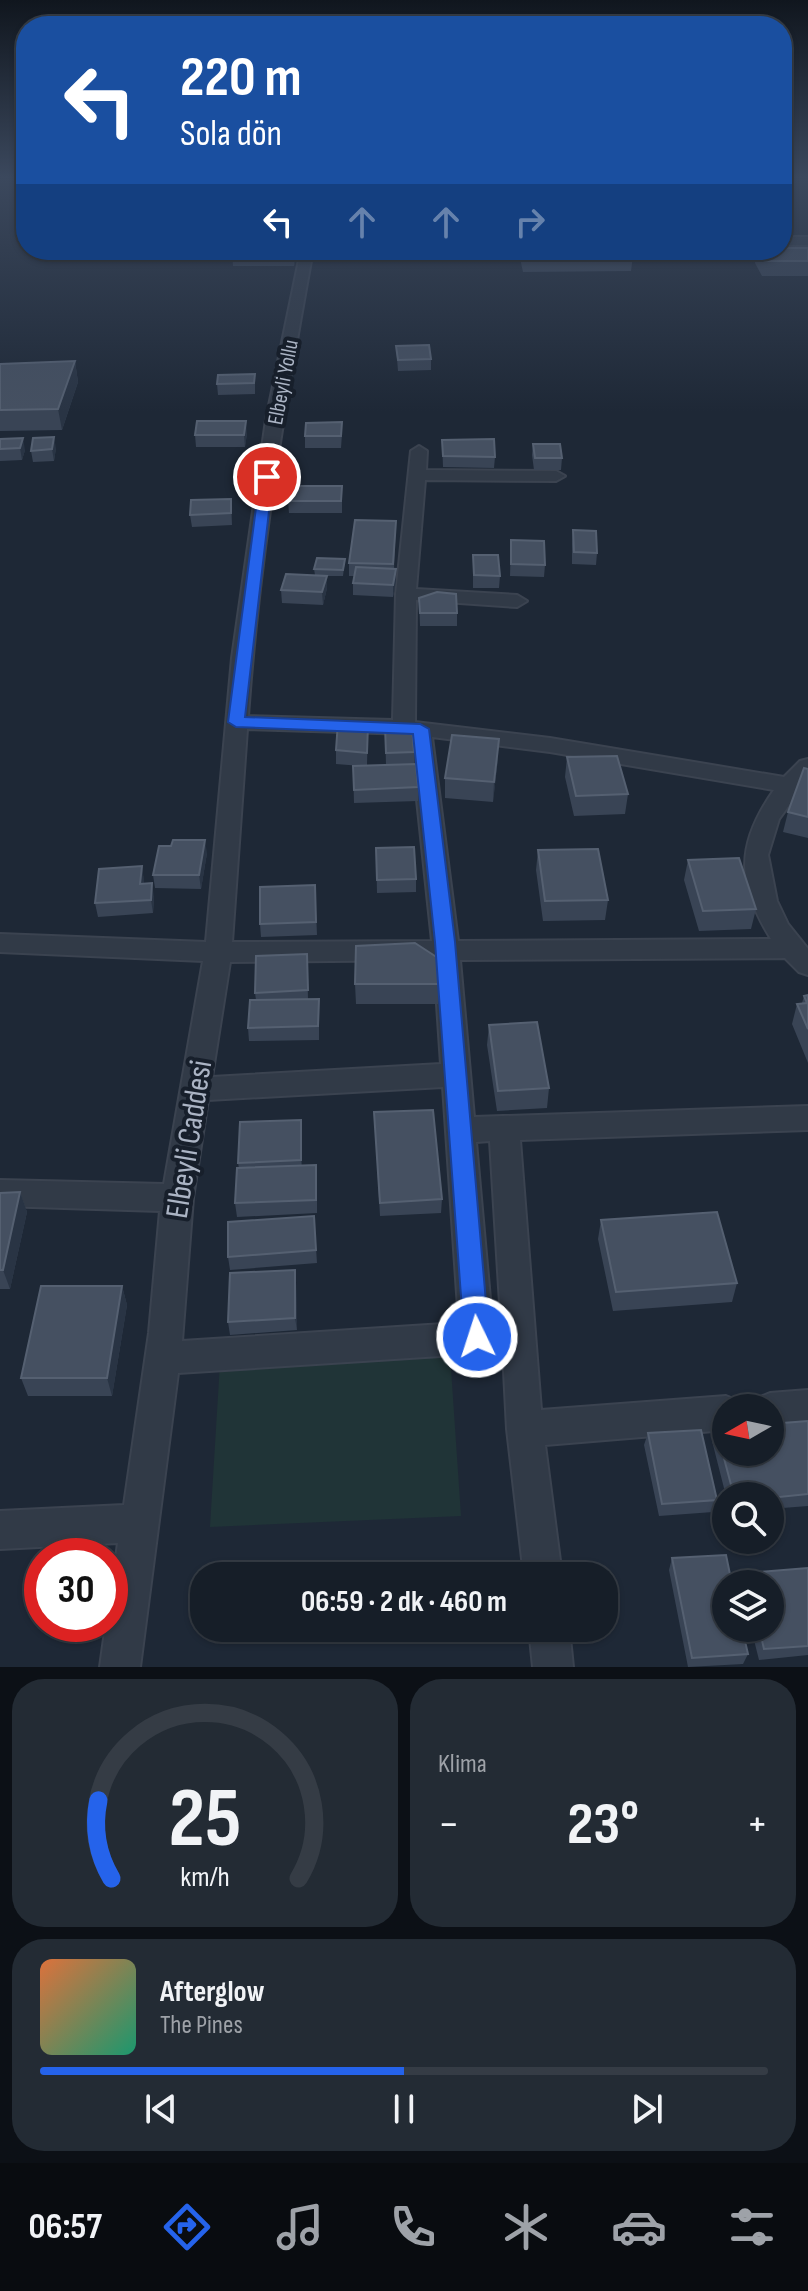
<!DOCTYPE html>
<html lang="tr">
<meta charset="utf-8">
<style>
:root{--surface:#161e28;--page:#232b34;--text:#f1f3f6;--muted:#9ea2a8;--line:#353c45;--accent:#2563eb}
body{margin:0;font-family:"Sofia Sans Condensed",sans-serif;background:var(--page);color:var(--text);height:100vh;display:flex;flex-direction:column;font-size:30px;white-space:nowrap}
*{box-sizing:border-box;margin:0}
p{font-size:26px;color:var(--muted)}
.icon{flex:none;width:44px;height:44px;fill:none;stroke:currentColor;stroke-width:2;stroke-linecap:round;stroke-linejoin:round}
.map{position:relative;height:1667px;overflow:hidden}
.details{display:flex;flex-direction:column;gap:12px;padding:12px;background:#0c1016;flex:1}
.details>*{flex:none}
.banner{position:absolute;left:16px;top:16px;width:776px;height:244px;border-radius:32px;box-shadow:0 2px 6px #0004,0 0 0 2px var(--line);background:#1a4fa0;color:#fff;overflow:hidden}
.needle{width:52px;rotate:261deg}
.fabs{position:absolute;left:712px;top:1394px;display:grid;gap:16px}
.fabs a{display:grid;place-items:center;width:72px;height:72px;border-radius:50%;background:var(--surface);box-shadow:0 2px 6px #0004,0 0 0 2px var(--line);font-size:40px}
.speed{position:absolute;left:24px;top:1538px;display:flex;gap:16px;font-size:40px;font-weight:700;text-align:center}
.speed>*{display:grid;place-content:center;width:104px;height:104px;border-radius:50%;background:var(--surface);box-shadow:0 2px 6px #0004,0 0 0 2px var(--line);line-height:1}
.speed .limit{border:12px solid #d22;background:#fff;color:#111}
.pin{position:absolute;display:grid;place-items:center;width:68px;height:68px;color:#fff;margin:-34px;border:4px solid #fff;border-radius:50%;box-shadow:0 2px 8px #0007}
.me{position:absolute;width:88px;margin:-44px;rotate:356deg;stroke-linejoin:round;filter:drop-shadow(0 0 6px #0008)}
.turn{display:flex;align-items:center;gap:28px;height:168px;padding:0 32px;font-size:36px}
.turn .icon{width:104px;height:104px;stroke-width:2.5}
.turn b{display:block;font-size:56px;line-height:68px}
.lanes{display:flex;align-items:center;height:76px;padding:0 32px;background:#0003;justify-content:center;gap:40px;direction:ltr}
.lanes .off{opacity:.35}
.big{font-size:60px;font-weight:700;line-height:1.1}
.details .tile{flex:1;display:flex;flex-direction:column;justify-content:center;gap:12px;min-width:0;padding:0 28px;border-radius:32px;background:var(--page)}
.details .dial{align-items:center;gap:0}
.dial svg{height:208px;overflow:visible;fill:none;stroke:var(--line);stroke-width:7;stroke-linecap:round;text-anchor:middle}
.dial text{fill:var(--text);stroke:none}
.song{display:flex;align-items:center;gap:24px}
.cover{width:96px;height:96px;border-radius:12px;background:linear-gradient(135deg,hsl(20 70% 55%),hsl(160 70% 35%))}
.played{height:8px;border-radius:4px;background:linear-gradient(90deg,var(--accent) 50%,var(--line) 50%)}
.keys{display:flex;justify-content:space-around;direction:ltr}
.heat{display:flex;justify-content:space-between;align-items:center;font-size:44px;direction:ltr}
.details .tiles{flex:1;display:grid;gap:12px;grid-template-columns:1fr 1fr}
.tile:last-child{grid-column:span 2}
.trip{position:absolute;left:190px;top:1562px;width:428px;height:80px;border-radius:32px;background:var(--surface);box-shadow:0 2px 6px #0004,0 0 0 2px var(--line);font-weight:700;line-height:80px;text-align:center}
.dock{display:flex;height:128px;justify-content:space-around;align-items:center;background:#090c10;color:var(--muted)}
.dock .icon{width:56px;height:56px}
.dock .active{color:var(--accent)}
.dock b{font-size:36px;color:var(--text)}
.map>svg:first-child{display:block}
</style>
<div class="map">
<svg width="808" height="1667" viewBox="0 0 808 1667">
<rect width="100%" height="100%" fill="#1e2836"/>
<path fill="#203437" d="M450,1354L461,1516L210,1527L220,1363Z"/>
<g fill="none" stroke-linecap="round" stroke-linejoin="round">
<g stroke="#3b4350" stroke-width="4">
<path id="minor" d="M782,237H808V245H782Z
M301,250H313C285,404 259,559 248,716L393,720L396,594L411,451L419,446L427,451L426,470L556,471L565,476L556,481L425,480L416,589L517,595L527,601L517,607L416,600L415,722L550,738L784,777L800,761L808,759V779L779,819L768,855L777,901L788,924L808,949V975L799,972L785,958L460,960L474,1117L808,1106V1130L520,1140L541,1410L726,1396L738,1401L741,1408H726V1430L545,1445L562,1576H524L507,1429L503,1352L178,1373L140,1667H100L106,1624H110V1599L118,1543L0,1549V1511L124,1505L149,1333L160,1211L0,1206V1180L164,1184L203,961L0,952V934L206,942L232,658L266,420ZM247,729L410,734L432,941L232,942ZM432,737L550,752L774,790C736,844 736,883 771,939L458,941ZM434,960L441,1064L212,1077L230,962ZM443,1087L459,1323L182,1341L193,1198L208,1100ZM490,1141L501,1320L492,1321L476,1142Z
M808,1390V1424L770,1427V1408H753L758,1398L770,1393Z
M529,1628H569L573,1667H533Z"/>
</g>
<use href="#minor" fill="#313a47" fill-rule="evenodd"/>
</g>
<path fill="#394455" d="M808,248V276H762L755,263L757,250Z
M520,250H630L633,256L631,271L523,272L520,258Z
M232,252H297L294,266H233Z
M396,346L431,359V370L398,371Z
M75,361L78,382L62,430L0,431V364Z
M255,374V394L218,395L217,384Z
M247,433L245,447H196L195,435Z
M342,434L341,448H305V436Z
M0,439L25,450L22,460L0,461Z
M442,440L495,457L494,468L443,467Z
M533,444L562,458L561,470H534L532,455Z
M56,448L54,461L33,462L31,451Z
M342,486V513H289L288,501Z
M231,499L232,525L192,527L190,515Z
M396,521L394,569H396V581L393,597L353,595V583L354,576H349V563Z
M573,530L597,553L596,565L572,564V543Z
M511,540L545,565L544,577L510,576Z
M473,555L500,576L499,588H473Z
M345,559L343,576H324L327,588L323,605L282,603L281,590L315,575L314,569Z
M419,598L457,613V626H420Z
M368,725L367,765H386L385,727L414,752V764L418,787V801L354,803L353,766H361L336,764V750Z
M567,757L628,794L625,814L574,816L565,777Z
M498,758L493,802L445,798V778Z
M808,769V838L783,832L788,812Z
M171,846L207,853L201,889L155,888L153,875Z
M376,848L416,879V892L377,893Z
M538,850L608,900L605,920L543,921L536,870Z
M688,860L756,909L751,929L699,931L684,880Z
M142,866L144,884L154,897L153,913L98,917L95,903Z
M315,885L317,935L261,937L260,924Z
M307,954L308,999H319V1040L249,1041L248,1028L256,1000L255,993Z
M355,984H439L438,1004H356Z
M808,995V1063L792,1024L797,1004L802,1003L804,996Z
M489,1025L549,1088L547,1108L497,1111L487,1045Z
M374,1112L442,1199L441,1213L380,1216Z
M302,1133V1166L317,1178V1213L237,1217L235,1203L239,1168L238,1163Z
M20,1192L27,1212L10,1289H0V1193Z
M314,1216L317,1263L230,1270L228,1257Z
M601,1220L737,1283L732,1302L613,1311L598,1239Z
M296,1282L297,1330L230,1335L228,1322Z
M122,1286L127,1305L112,1396H28L21,1378Z
M808,1421V1506L770,1509V1496H726L712,1441L716,1428Z
M648,1433L717,1500L713,1512L659,1516L644,1445Z
M672,1558L748,1654L743,1664L688,1667L669,1570Z
M808,1568V1655L759,1660L751,1628H770V1584H741L746,1573Z"/>
<path fill="#293444" d="M294,250H297V252L294,266Z
M75,361L78,382L62,430L58,409Z
M246,421L247,433L245,447L244,435Z
M54,437L56,448L54,461L52,449Z
M23,438L25,450L22,460L20,448Z
M396,569V581L393,597V585Z
M327,576V588L323,605L322,592Z
M499,739L498,758L493,802L494,782Z
M205,840L207,853L201,889L199,875Z
M142,866L144,880L143,898L140,884Z
M152,883L154,897L153,913L151,900Z
M301,1120L302,1133V1174L301,1160Z
M20,1192L27,1212L10,1289L3,1270Z
M295,1270L296,1282L297,1330L295,1318Z
M122,1286L127,1305L112,1396L107,1378Z"/>
<path fill="#455061" stroke="#556071" stroke-width="2" d="M782,248H808V261H765L758,250H782Z
M232,250H294V252H232Z
M522,250H630L633,256L524,257Z
M429,345L431,359L398,360L396,346Z
M75,361L58,409L0,410V364Z
M255,374L254,383L217,384L218,375Z
M197,421H246L244,435H195Z
M342,422L341,436H305L306,423Z
M54,437L52,449L31,451L33,438Z
M23,438L20,448L0,449V439Z
M494,439L495,457L443,456L442,440Z
M533,444H560L562,458H535Z
M290,486H342L341,501H288Z
M231,499V513L190,515L191,500Z
M355,520L396,521L393,564L349,563Z
M573,530L596,531L597,553L574,552Z
M511,540L544,541L545,565L511,564Z
M473,555H498L500,576L474,575Z
M317,558L345,559L343,570L314,569Z
M356,567L396,569L393,585L353,583Z
M286,574L327,576L322,592L281,590Z
M437,592L456,594L457,613H420L419,598Z
M338,722L368,725L367,753L336,750Z
M412,726L414,752L386,753L385,727Z
M452,735L499,739L494,782L445,778Z
M617,756L628,794L576,796L567,757Z
M416,764L418,787L354,790L353,766Z
M804,768L808,769V817L788,812Z
M173,840H205L199,875H153L159,846H171Z
M414,847L416,879L377,880L376,848Z
M598,849L608,900L545,901L538,850Z
M739,858L756,909L703,911L688,860Z
M142,866L140,884L152,883L151,900L95,903L99,869Z
M315,885L316,922L260,924V887Z
M415,943L438,958L439,984H355L356,946Z
M307,954L308,990L255,993L256,956Z
M808,995V1029L797,1004L807,1003L804,996Z
M319,999L318,1026L248,1028L250,1000Z
M537,1022L549,1088L498,1091L489,1025Z
M433,1110L442,1199L380,1203L374,1112Z
M301,1120V1160L238,1163L240,1122Z
M316,1165V1200L235,1203L237,1168Z
M20,1192L3,1270H0V1193Z
M717,1212L737,1283L616,1292L601,1220Z
M314,1216L316,1250L228,1257V1222Z
M295,1270V1318L228,1322L230,1273Z
M41,1286H122L107,1378H21Z
M808,1421V1494L770,1498V1496H734L716,1428H726V1452H770V1424Z
M701,1430L717,1500L662,1504L648,1433Z
M726,1555L732,1584H726V1628H742L748,1654L692,1658L672,1558Z
M808,1568V1646L764,1649L759,1628H770V1584H748L746,1573Z"/>
<linearGradient id="sky" x2="0" y2="1"><stop stop-color="#10161e"/><stop offset="0.43" stop-color="#3b485d"/><stop offset="1" stop-color="#3b485d" stop-opacity="0"/></linearGradient>
<rect width="808" height="412" fill="url(#sky)"/>
<path fill="#2563eb" stroke="#184099" stroke-width="2" d="M267,473L273,477L245,717L420,724L429,729L455,942L489,1337L486,1346L477,1349L468,1346L464,1337L435,942L413,734L236,727L228,722L260,477Z"/>
<g text-anchor="middle" stroke-width="8" stroke-linejoin="round" paint-order="stroke">
<g font-size="22" fill="#abb4c4" stroke="#171f2b">
<text transform="translate(282 382) rotate(-79)" y="8">Elbeyli Yollu</text>
</g>
<g font-size="32" fill="#abb4c4" stroke="#171f2b">
<text transform="translate(188 1139) rotate(-81)" y="11">Elbeyli Caddesi</text>
</g>
</g>
</svg>
<div class="fabs">
<a><svg class="needle" viewBox="-14 -14 28 28"><path d="M0-13l5 13h-10z" fill="#e53935"/><path d="M0 13l5-13h-10z" fill="#9ea2a8"/></svg></a>
<a><svg class="icon" aria-label="search" viewBox="0 0 24 24"><circle cx="10" cy="10" r="6"/><path d="M15 15l6 6"/></svg></a>
<a><svg class="icon" aria-label="layers" viewBox="0 0 24 24"><path d="M12 4l9 5-9 5-9-5zM3 14l9 5 9-5"/></svg></a>
</div>
<div class="speed"><div class="limit">30</div></div>
<div class="pin" style="left:267px;top:477px;background:#d93025"><svg class="icon" aria-label="arrive" viewBox="0 0 24 24"><path d="M6 21V4h12l-3 4 3 4H6"/></svg></div>
<svg class="me" style="left:477px;top:1337px" viewBox="-20 -20 40 40"><circle r="17" fill="#2563eb" stroke="#fff" stroke-width="3"/><path d="M0-11L8 9 0 5-8 9z" fill="#fff"/></svg>
<div class="trip">06:59 · 2 dk · 460 m</div>
<div class="banner">
<div class="turn"><svg class="icon" aria-label="left" viewBox="0 0 24 24"><path d="M17 20v-9H6M10 6l-5 5 5 5"/></svg><div><b>220 m</b>Sola dön</div></div>
<div class="lanes"><svg class="icon" aria-label="left" viewBox="0 0 24 24"><path d="M17 20v-9H6M10 6l-5 5 5 5"/></svg><svg class="icon off" aria-label="ahead" viewBox="0 0 24 24"><path d="M12 20V5M6 11l6-6 6 6"/></svg><svg class="icon off" aria-label="ahead" viewBox="0 0 24 24"><path d="M12 20V5M6 11l6-6 6 6"/></svg><svg class="icon off" aria-label="right" viewBox="0 0 24 24"><path d="M7 20v-9h11M14 6l5 5-5 5"/></svg></div>
</div>
</div>
<section class="details">
<div class="tiles">
<div class="tile dial"><svg viewBox="0 0 100 80">
<path d="M14 69A42 42 0 1 1 86 69"/>
<path d="M14 69A42 42 0 0 1 9 39" stroke="#2563eb"/>
<text x="50" y="56" font-size="32" font-weight="700">25</text>
<text x="50" y="72" font-size="11">km/h</text>
</svg></div>
<div class="tile"><p>Klima</p>
<div class="heat"><a>−</a><b class="big">23°</b><a>+</a></div>
</div>
<div class="tile">
<div class="song"><i class="cover"></i><div><b>Afterglow</b><p>The Pines</p></div></div>
<div class="played"></div>
<div class="keys"><svg class="icon" aria-label="previous" viewBox="0 0 24 24"><path d="M18 5L8 12l10 7zM5 5v14"/></svg><svg class="icon" aria-label="pause" viewBox="0 0 24 24"><path d="M8 5v14M16 5v14"/></svg><svg class="icon" aria-label="next" viewBox="0 0 24 24"><path d="M6 5l10 7-10 7zM19 5v14"/></svg></div>
</div>
</div>
</section>
<nav class="dock">
<b>06:57</b>
<svg class="icon active" aria-label="directions" viewBox="0 0 24 24"><path d="M12 3l9 9-9 9-9-9zM9 14v-3h6M13 9l2 2-2 2"/></svg>
<svg class="icon" aria-label="music" viewBox="0 0 24 24"><path d="M9 18V5l10-2v13"/><circle cx="6" cy="18" r="3"/><circle cx="16" cy="16" r="3"/></svg>
<svg class="icon" aria-label="phone" viewBox="0 0 24 24"><path d="M5 4h4l2 5-3 2q2 4 5 5l2-3 5 2v4C11 20 4 13 5 4z"/></svg>
<svg class="icon" aria-label="climate" viewBox="0 0 24 24"><path d="M12 3v18M4 7l16 10M4 17L20 7"/></svg>
<svg class="icon" aria-label="car" viewBox="0 0 24 24"><path d="M5 17H2v-5l4-1 3-4h7l3 4 3 1v5h-3M9 17h6M6 11h13"/><circle cx="7" cy="17" r="2"/><circle cx="17" cy="17" r="2"/></svg>
<svg class="icon" aria-label="filters" viewBox="0 0 24 24"><path d="M4 7h16M4 17h16"/><circle cx="9" cy="7" r="2"/><circle cx="15" cy="17" r="2"/></svg>
</nav>
